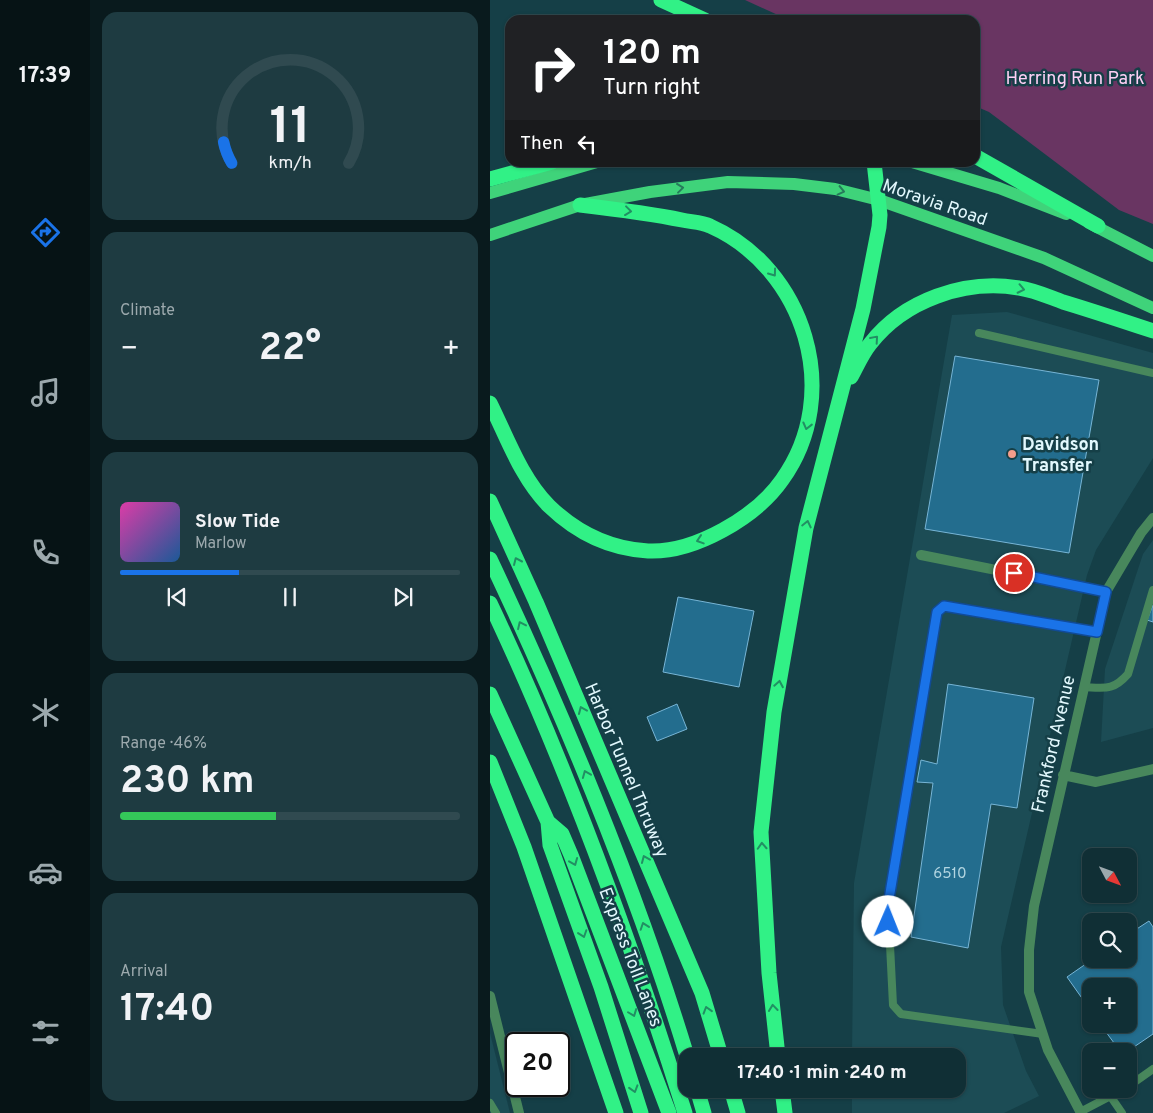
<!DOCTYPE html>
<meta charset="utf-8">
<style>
:root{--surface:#102f35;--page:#1e3b41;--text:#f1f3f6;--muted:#9ca9ad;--line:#304a50;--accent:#1a73e8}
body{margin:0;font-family:Overpass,sans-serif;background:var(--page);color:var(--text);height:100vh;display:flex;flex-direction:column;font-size:19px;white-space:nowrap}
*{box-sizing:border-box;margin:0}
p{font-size:16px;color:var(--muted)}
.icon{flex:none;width:28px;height:28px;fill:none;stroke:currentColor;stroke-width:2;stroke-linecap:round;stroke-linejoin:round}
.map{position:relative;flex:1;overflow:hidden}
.panel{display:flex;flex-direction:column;gap:12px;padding:12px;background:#091a1d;width:400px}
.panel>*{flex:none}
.banner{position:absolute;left:15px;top:15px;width:475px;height:152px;border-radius:15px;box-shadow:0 1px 4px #0004,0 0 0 1px var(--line);background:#202124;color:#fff;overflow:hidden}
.needle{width:32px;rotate:131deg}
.buttons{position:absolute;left:592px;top:848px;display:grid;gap:10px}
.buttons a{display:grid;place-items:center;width:55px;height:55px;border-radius:10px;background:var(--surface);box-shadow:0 1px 4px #0004,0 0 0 1px var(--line);font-size:25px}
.speed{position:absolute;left:15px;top:1032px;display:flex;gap:10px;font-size:25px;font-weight:700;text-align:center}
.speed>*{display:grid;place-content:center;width:65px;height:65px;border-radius:50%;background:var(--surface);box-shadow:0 1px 4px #0004,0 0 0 1px var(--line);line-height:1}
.speed .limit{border:2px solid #111;border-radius:8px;background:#fff;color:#111}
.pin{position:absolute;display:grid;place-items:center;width:42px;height:42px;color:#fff;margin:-21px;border:2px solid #fff;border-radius:50%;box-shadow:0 1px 5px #0007}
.me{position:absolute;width:55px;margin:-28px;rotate:1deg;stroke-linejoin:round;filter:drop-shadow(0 0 4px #0008)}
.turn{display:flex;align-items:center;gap:18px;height:105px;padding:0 15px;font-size:22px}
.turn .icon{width:65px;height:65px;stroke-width:2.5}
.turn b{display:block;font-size:35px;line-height:42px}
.then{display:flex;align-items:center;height:48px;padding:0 15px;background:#0003;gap:10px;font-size:19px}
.big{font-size:38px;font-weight:700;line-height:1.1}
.panel .card{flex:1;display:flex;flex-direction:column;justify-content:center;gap:8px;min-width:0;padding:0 18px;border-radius:15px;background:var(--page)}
.panel .dial{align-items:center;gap:0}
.dial svg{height:130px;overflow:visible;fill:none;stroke:var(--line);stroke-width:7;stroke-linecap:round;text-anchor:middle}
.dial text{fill:var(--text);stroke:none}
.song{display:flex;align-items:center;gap:15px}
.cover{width:60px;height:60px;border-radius:8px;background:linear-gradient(135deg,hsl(320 70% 55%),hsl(210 70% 35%))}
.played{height:5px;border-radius:2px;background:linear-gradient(90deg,var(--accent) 35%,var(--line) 35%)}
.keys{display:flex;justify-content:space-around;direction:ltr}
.heat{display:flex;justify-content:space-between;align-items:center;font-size:28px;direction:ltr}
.charge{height:8px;border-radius:4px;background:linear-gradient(90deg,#34c759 46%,var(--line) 0)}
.trip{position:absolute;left:188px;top:1048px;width:288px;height:50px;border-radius:15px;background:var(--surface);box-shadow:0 1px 4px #0004,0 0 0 1px var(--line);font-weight:700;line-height:50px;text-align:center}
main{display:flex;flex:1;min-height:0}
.dock{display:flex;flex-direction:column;width:90px;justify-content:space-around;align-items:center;background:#061315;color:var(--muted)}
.dock .icon{width:35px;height:35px}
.dock .current{color:var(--accent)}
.dock b{font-size:22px;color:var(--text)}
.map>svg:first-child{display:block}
</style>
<main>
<nav class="dock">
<b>17:39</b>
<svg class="icon current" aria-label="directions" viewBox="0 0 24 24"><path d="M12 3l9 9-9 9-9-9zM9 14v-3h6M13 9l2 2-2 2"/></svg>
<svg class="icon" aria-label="music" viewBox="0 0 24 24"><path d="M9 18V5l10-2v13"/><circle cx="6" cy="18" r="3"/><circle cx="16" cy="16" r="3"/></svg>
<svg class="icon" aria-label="phone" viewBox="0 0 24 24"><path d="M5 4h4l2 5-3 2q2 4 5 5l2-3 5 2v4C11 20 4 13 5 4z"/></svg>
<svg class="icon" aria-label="climate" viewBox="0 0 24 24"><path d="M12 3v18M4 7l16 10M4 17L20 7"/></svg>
<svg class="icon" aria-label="car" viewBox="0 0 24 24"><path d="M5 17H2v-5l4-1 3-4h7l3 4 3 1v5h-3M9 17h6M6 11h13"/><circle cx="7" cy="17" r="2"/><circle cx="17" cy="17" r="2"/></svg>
<svg class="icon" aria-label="filters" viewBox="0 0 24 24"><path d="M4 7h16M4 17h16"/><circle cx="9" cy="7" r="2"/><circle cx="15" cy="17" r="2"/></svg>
</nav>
<section class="panel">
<div class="card dial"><svg viewBox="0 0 100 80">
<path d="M14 69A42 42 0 1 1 86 69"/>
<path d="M14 69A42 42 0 0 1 9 56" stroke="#1a73e8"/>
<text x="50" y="56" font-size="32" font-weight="700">11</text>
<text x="50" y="72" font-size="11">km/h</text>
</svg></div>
<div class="card"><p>Climate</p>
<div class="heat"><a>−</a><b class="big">22°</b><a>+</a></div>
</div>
<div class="card">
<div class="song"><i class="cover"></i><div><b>Slow Tide</b><p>Marlow</p></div></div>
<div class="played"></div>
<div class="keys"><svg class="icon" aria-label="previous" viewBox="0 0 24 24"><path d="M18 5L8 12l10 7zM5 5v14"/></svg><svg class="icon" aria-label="pause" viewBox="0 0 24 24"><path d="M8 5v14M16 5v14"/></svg><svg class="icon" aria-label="next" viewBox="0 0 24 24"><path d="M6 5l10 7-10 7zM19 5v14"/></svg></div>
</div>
<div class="card"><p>Range · 46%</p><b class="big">230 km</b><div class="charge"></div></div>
<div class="card"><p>Arrival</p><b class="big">17:40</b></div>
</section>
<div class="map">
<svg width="663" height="1113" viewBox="0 0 663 1113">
<rect width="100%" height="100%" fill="#153f47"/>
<path fill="#1c4c55" d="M517,312L663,353V458L606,550L597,575L511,947L513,1005L536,1071L549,1096L514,1113H362V1089H466V1056H362L364,883L462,315Z
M663,540V728L611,742L615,669L653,554Z
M0,1033L20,1113H0Z"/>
<path fill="#693562" d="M255,0H663V224L629,210L499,112L485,106V20H299Z"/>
<path fill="#236d8e" stroke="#77b5d6" d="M465,356L609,380L579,553L435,529Z
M188,597L264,611L249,687L173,672Z
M663,605V622L657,620Z
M458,684L544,698L527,808L501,804L478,948L421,937L443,783L427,782L431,760L447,764Z
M187,704L197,729L167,741L157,717Z
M659,921L663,927V1034L638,1051H630L610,1024H639V986H601V1011L577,977L603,959H639V934Z"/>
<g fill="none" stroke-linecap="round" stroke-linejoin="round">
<path stroke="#48875c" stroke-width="8" d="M489,333L663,373
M594,687C615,688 623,691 638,674L663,590
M553,1034L411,1014L403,1005L398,905L447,612L454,606L607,632
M639,1086L663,1069
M621,1097L632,1113
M0,1103L6,1113
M590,1112L634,1089"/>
<path stroke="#48875c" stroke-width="10" d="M431,555L616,592
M573,775L606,782L663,769
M0,996L29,1113
M591,1113L558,1050L539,992V950L544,906L616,592L651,533L663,518"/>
<path stroke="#3fd37a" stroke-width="12" d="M422,162L509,188L576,214
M0,193L107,162
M599,223L663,256
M0,235L90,205L160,192L238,182L304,184L345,189L389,200L554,258L663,308"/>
<path stroke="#31f186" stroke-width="15" d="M171,0L215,20
M485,156L608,226
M0,179L62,162
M361,377C367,366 372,354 380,344C414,300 475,279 529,288C544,290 559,297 573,302C603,311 633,321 663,331
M0,403C17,437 31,478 59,506C86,532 120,549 158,551C205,553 266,517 292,480C354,394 315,268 220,226C212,222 201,222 192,220C158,213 124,209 90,205
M0,501L46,602L212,993L231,1056
M0,559C76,720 145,885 197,1056
M0,603C78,768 140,938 195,1113
M0,694L58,822L60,845L111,987L151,1113
M0,762L34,847L126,1113
M58,822L72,834L81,855L179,1113
M288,1056L279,973L271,832L284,712L316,528L373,309L389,227L390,215L384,162
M207,1089L214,1113
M241,1089L248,1113
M292,1089L295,1113"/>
</g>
<defs><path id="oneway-chevron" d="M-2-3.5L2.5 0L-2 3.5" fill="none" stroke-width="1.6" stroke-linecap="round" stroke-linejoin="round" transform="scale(1.25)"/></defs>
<g stroke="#267a5b">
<use href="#oneway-chevron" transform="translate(190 188) rotate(-7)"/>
<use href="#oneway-chevron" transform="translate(351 191) rotate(13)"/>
</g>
<g stroke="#228f63">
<use href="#oneway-chevron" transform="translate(138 211) rotate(7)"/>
<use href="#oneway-chevron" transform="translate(283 273) rotate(54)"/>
<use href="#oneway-chevron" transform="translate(531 289) rotate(12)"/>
<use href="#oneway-chevron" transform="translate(385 339) rotate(-49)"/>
<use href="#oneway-chevron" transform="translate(317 426) rotate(104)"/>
<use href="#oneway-chevron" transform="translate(317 524) rotate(-77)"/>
<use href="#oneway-chevron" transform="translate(210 540) rotate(162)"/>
<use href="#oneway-chevron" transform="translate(27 561) rotate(-114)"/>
<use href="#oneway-chevron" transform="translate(31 625) rotate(-115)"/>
<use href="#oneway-chevron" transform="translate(289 684) rotate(-80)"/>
<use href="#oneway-chevron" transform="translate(92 710) rotate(-113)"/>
<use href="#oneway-chevron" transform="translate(96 774) rotate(-112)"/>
<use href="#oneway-chevron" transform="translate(272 846) rotate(-93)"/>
<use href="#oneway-chevron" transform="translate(155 859) rotate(-113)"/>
<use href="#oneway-chevron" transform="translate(84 862) rotate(68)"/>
<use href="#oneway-chevron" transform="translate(154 926) rotate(-109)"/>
<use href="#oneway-chevron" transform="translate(93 934) rotate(71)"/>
<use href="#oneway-chevron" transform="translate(283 1008) rotate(-96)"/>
<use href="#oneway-chevron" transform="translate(217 1010) rotate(-107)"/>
<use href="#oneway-chevron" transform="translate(143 1013) rotate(69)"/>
<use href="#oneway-chevron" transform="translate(144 1089) rotate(73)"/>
</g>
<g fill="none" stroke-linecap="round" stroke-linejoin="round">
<g stroke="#114b97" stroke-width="12">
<path id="route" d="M398,922V905L447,612L454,606L607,632L616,592L524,573"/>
</g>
<use href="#route" stroke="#1a73e8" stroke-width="9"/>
</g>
<circle fill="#f49d8b" stroke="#153f47" stroke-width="2" cx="522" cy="454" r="5"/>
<g text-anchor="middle" stroke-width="5" stroke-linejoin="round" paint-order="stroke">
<g font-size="15" fill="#b2d5e1">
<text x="460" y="878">6510</text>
</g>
<g font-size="18" fill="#fdcff4" stroke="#153f47">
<text x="585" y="84">Herring Run Park</text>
</g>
<g font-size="18" fill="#e2f8fd" stroke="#153f47">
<text transform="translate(445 202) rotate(19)" y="6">Moravia Road</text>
<text transform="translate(563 744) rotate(-77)" y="6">Frankford Avenue</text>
<text transform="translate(137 770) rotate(67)" y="6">Harbor Tunnel Thruway</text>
<text transform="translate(141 957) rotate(69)" y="6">Express Toll Lanes</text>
</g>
<g font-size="18" font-weight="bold" fill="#e2f8fd" stroke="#153f47" text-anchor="start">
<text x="532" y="450">Davidson<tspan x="532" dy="21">Transfer</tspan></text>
</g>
</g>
</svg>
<div class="buttons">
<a><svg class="needle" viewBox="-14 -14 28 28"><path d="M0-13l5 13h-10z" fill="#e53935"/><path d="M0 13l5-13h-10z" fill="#9ca9ad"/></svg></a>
<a><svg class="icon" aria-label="search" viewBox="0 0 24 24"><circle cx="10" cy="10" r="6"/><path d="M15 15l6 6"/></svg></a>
<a>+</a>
<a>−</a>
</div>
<div class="speed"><div class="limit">20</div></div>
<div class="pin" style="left:524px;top:573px;background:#d93025"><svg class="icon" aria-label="arrive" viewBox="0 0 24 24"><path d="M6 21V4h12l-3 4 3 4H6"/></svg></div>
<svg class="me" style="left:398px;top:922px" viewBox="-20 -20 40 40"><circle r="19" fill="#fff"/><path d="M0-13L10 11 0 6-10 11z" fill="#1a73e8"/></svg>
<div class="trip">17:40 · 1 min · 240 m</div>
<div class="banner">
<div class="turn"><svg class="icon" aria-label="right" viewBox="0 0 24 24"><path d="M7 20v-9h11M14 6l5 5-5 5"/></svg><div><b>120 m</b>Turn right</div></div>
<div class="then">Then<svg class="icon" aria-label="left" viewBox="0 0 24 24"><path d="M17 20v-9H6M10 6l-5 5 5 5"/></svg></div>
</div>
</div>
</main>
